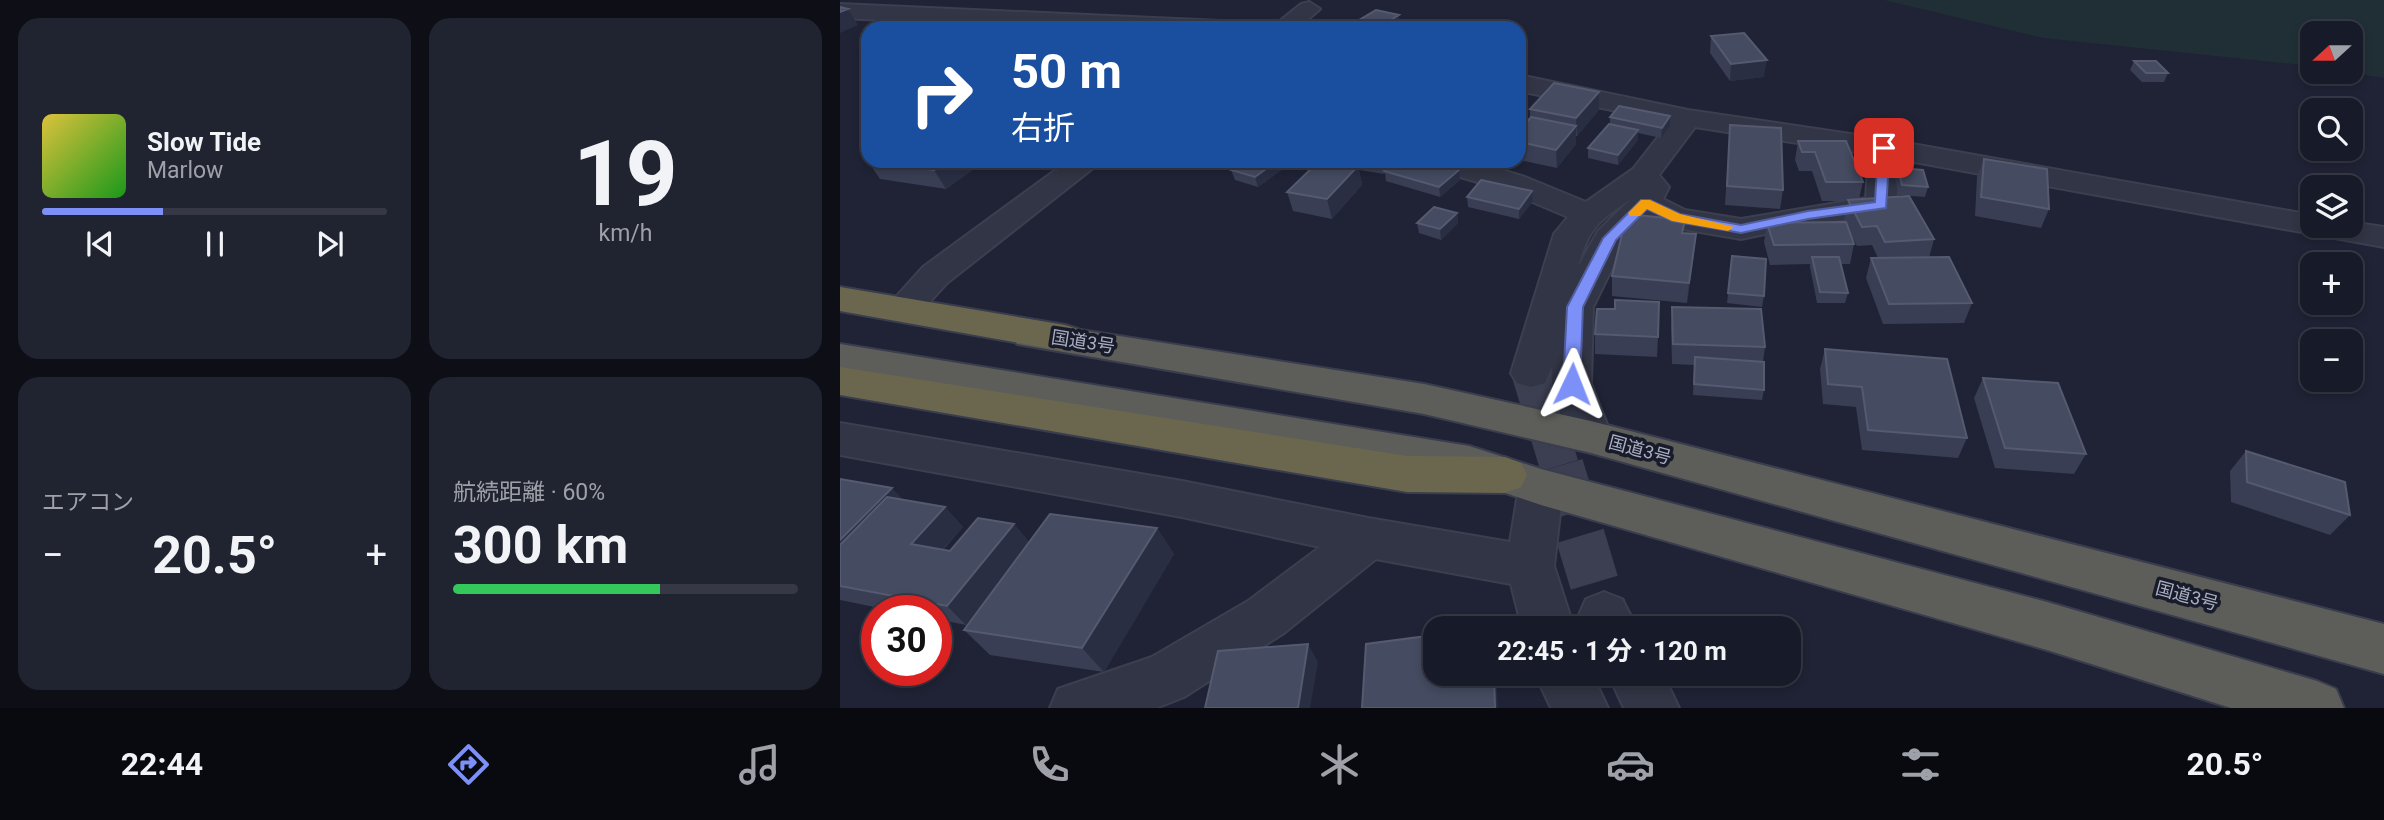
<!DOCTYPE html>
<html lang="ja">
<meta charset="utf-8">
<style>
:root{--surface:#171a28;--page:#202330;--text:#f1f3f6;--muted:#9ea1a8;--line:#363845;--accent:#7c90f7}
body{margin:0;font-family:Roboto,"Noto Sans JP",sans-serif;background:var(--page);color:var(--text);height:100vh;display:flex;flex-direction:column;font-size:26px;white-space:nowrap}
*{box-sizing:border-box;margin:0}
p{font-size:23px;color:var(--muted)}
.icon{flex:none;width:38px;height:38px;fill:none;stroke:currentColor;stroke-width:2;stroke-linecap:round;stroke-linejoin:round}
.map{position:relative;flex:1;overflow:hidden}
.drawer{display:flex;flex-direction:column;gap:18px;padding:18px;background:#0d0e16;width:840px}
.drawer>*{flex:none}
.hud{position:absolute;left:21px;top:21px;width:665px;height:147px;border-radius:21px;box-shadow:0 4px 10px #0003,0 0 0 2px var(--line);background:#1a4fa0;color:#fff;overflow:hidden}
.needle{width:46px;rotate:249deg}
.tools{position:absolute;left:1460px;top:21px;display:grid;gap:14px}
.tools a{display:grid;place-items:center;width:63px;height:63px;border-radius:14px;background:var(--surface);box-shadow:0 4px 10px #0003,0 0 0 2px var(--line);font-size:35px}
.speed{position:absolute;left:21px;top:595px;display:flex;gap:14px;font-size:35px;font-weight:700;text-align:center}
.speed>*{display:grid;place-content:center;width:91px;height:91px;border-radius:50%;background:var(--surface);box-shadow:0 4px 10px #0003,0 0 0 2px var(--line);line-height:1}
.speed .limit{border:10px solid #d22;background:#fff;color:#111}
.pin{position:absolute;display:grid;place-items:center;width:60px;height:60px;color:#fff;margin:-30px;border-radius:14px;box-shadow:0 4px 10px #0006}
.me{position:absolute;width:77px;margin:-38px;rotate:2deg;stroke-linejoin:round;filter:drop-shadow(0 0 5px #0008)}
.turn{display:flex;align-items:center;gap:24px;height:147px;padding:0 35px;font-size:32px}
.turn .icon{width:91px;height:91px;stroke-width:2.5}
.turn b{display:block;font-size:49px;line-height:60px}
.big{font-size:52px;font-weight:700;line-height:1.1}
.drawer .widget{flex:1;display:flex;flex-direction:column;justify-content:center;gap:10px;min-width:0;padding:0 24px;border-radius:21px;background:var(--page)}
.drawer .dial{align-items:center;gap:0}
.dial b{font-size:91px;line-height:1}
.song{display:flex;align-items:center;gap:21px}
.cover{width:84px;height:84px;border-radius:10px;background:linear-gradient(135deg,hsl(50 70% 55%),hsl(120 70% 35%))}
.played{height:7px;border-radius:4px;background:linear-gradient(90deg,var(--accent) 35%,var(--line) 35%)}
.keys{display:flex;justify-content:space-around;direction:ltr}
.heat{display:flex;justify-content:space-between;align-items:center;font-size:38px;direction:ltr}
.charge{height:10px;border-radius:5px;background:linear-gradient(90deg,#34c759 60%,var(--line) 0)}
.drawer .tiles{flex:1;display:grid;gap:18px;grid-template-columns:repeat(2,1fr)}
.trip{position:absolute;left:583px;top:616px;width:378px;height:70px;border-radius:21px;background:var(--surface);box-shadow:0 4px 10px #0003,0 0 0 2px var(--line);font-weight:700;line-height:70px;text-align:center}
.tabs{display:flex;height:112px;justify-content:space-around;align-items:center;background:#090a10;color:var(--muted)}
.tabs .icon{width:49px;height:49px}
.tabs .active{color:var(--accent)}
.tabs b{font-size:32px;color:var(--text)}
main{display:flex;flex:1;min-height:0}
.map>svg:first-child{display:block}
</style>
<main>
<section class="drawer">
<div class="tiles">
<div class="widget">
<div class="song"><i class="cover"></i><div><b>Slow Tide</b><p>Marlow</p></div></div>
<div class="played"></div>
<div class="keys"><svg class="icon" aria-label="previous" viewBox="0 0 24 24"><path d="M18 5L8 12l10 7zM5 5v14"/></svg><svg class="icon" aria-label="pause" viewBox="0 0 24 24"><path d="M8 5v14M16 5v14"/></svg><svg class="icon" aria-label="next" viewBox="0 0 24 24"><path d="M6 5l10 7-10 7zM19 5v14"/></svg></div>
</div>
<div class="widget dial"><b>19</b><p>km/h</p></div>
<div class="widget"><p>エアコン</p>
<div class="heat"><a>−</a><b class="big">20.5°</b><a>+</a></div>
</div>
<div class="widget"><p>航続距離 · 60%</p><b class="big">300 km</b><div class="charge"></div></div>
</div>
</section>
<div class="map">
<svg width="1544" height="708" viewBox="0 0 1544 708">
<rect width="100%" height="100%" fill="#1f2335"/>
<path fill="#202e36" d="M1044,0H1544V78L1507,72H1510V33H1472V66L1204,38Z"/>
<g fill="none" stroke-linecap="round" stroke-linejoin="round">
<path stroke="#3b3f51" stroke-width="39" stroke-dasharray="39 19" stroke-linecap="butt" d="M691,373L720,468"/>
<path stroke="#3b3f51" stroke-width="49" stroke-dasharray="49 24" stroke-linecap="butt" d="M719,466L764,615"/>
<g stroke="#3b3f4f" stroke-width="4">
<path id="minor" d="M469,2L480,9L458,28H431L461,4Z
M0,4L381,21L389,23L393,28H226L0,18Z
M679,75L848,110L1044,139L1472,215V226H1510V222L1544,227V247L1058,159L1057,205L1052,212L1041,214L968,225L901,239L837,228L809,217L785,242L753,307L751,384L772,437L766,448L751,453L736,448C723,424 710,394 712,366L705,383L691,387L677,383L671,373L714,234L728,217L664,190L587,167L582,161H632L685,177L746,202L793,169L830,122L679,91ZM855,127L1029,154L1026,198L901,219L845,210L823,199L829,187L819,175ZM792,198L758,231L738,267C749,226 759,221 792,198Z
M228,161H262L107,283L76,317L63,321L50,317L45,309L83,267Z
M0,423L342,481L528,518L670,542L679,487L685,474L701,469L717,474L723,487L714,566L734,628H682L671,584L536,559L444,633L344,697L316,708H210L218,689L312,657L408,601L480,547L342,517L0,455Z
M764,592L782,599L797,628H745L739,615L746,599Z
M695,674H752L768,708H711Z
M768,674H823L839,708H784Z"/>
</g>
<g stroke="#3a3d4d" stroke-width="4">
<path id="trunk" d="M190,322L584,384L751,421L1544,624V674L751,453L584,414L177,344L171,335L177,326Z
M0,344L629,446L701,469L1207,602L1477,681L1496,689L1504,708H1391L1207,650L701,505L627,480L0,370Z"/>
</g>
<g stroke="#3a3d4d" stroke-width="4">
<path id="motorway" d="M0,287L225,325L238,329L244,338L238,347L225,351L0,311Z
M0,367L567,456L665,457L681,463L687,475L681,487L665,493L567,492L0,395Z"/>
</g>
<use href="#minor" fill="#323545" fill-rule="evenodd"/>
<use href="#trunk" fill="#5d5e5a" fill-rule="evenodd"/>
<use href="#motorway" fill="#6b674f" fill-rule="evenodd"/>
</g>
<path fill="#393e54" d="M519,20L560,23L553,28H521Z
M871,36L924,77L890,81L870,53Z
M1294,61L1328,73L1324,82H1302L1290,70Z
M690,109L759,110L737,136H736V144L717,168L679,160V131L690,118Z
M770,117L830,126L821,138L798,133V140L778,165L748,158V148L770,124Z
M890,125L943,190L940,209L885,205Z
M958,141L1023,182L1019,199L1094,239L1089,258L1132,303L1124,323L1043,324L1026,278L1031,258H1038L1032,245L1017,246L1009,231L1014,244L1010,264H1000L1008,293L1005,303H977L970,267V264L930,265L924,242L927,223L1005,222L1004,219L1008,201H982L972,171H959L955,160Z
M28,159V161H145L106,189L40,179L27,160Z
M1144,159L1209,209L1201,228L1135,216L1137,177Z
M180,161H231L219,171L183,166Z
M454,161L418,187L395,180L391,170Z
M495,161H556L620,180L600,197L546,181L545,173L544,174L519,170L522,185L492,219L453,211L447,192L496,162Z
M1058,168L1088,187L1085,197L1059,195L1055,178Z
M692,191L693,201L679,219L628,207L627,197Z
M617,213L618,223L601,240L579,233L577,223Z
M844,233L854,254L847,303L772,296V276Z
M892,256L924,296L922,307L887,303Z
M832,307L925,347L923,362L924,390L922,400L853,395L854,365L832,364L831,327Z
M775,309L818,337L817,357L755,354V334Z
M985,349L1127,438L1118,458L1022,450L1016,407L983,404L980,369Z
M1143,378L1246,454L1234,474L1155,468L1134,398Z
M1406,451L1510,515L1490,535L1391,502L1390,471Z
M0,479L63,500L105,507L123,527L103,550L110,551L174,524L189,542L317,528L334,554L264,672L150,655L124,630L155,589L126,625L96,619V611H54L0,600Z"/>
<path fill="#292e43" d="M8,9L18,25L0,33V12Z
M559,15L560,23L553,28H542V25Z
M927,60L924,77L890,81L891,64Z
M759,92V110L737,136L736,118Z
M830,116V126L821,138L822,128Z
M736,126V144L717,168L716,150Z
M798,130V140L778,165V155Z
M107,161H145L106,189L94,170Z
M214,161H231L219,171Z
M437,161H454L418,187L415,177Z
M545,161H556L544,171V174L542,164Z
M518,166L522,185L492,219L487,199Z
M619,170L620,180L600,197L599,187Z
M692,191L693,201L679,219V209Z
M617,213L618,223L601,240L600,229Z
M856,234L854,254L847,303L849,283Z
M52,488L70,507L0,582V540Z
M105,507L123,527L90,563L71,544Z
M174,524L190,543L126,625L107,606Z
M317,528L334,554L264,672L242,648Z
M468,644L478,662L470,708H458Z
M654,674H656L658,708H655Z"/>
<path fill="#454b60" stroke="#555a70" stroke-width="2" d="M0,7L8,9L0,12Z
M536,10L559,15L542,25L519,20Z
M904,33L927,60L891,64L871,36Z
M1294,61H1316L1328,73H1306Z
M714,83L759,92L736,118L690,109Z
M779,106L830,116L822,128L770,117Z
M691,117L736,126L716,150L679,142V131Z
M769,124L798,130L778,155L748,148Z
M890,125L941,128L943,190L887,186Z
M958,141H1006L1023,182H986L975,152H962Z
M1144,159L1207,169L1209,209L1141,197Z
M32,161H107L94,170Z
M404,161H437L415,177L391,170Z
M479,161H489L518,166L487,199L447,192Z
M524,161H545L542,164Z
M556,161H588L619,170L599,187L544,171Z
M1058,168L1083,170L1088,187L1062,185Z
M641,180L692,191L679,209L627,197Z
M1069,196L1094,239L1045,242L1037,226L1022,227L1008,200Z
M594,207L617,213L600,229L577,223Z
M787,214L845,220L842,233L856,234L849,283L772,276Z
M1006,222L1014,244L934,245L927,223Z
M892,256L926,259L924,296L888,293Z
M972,257H999L1008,293L980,292Z
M1109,257L1132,303L1049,304L1031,258Z
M775,300L819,302L818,337L755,334L757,309H775Z
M832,307L921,309L925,347L833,344Z
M985,349L1107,359L1127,438L1028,430L1022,387L988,384Z
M855,357L924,362V390L854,384Z
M1143,378L1218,383L1246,454L1165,448Z
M1406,451L1505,482L1510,515L1407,482Z
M0,479L52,488L0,540Z
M47,497L105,507L71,544L110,551L138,518L174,524L107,606L0,586V545Z
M210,514L317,528L242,648L124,630Z
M595,635V674H654L655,708H522L526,644Z
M468,644L458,708H365L378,651Z"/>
<path fill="#7c90f7" stroke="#515ea1" stroke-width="2" d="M1044,144L1050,148L1046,208L968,219L901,233L832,221L807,209L776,240L743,307L740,384L737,389H726L723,384L727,307L763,238L801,200H810L840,214L901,225L968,211L1035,202L1038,148Z"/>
<path fill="#f59e0b" d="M801,200H810L840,214L894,227L888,231L832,221L807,209L800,216H790L788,213Z"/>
<g text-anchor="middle" stroke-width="7" stroke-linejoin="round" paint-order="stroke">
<g font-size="18" fill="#abafc3" stroke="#181b29">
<text transform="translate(243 342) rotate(9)" y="6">国道3号</text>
<text transform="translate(800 450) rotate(15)" y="6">国道3号</text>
<text transform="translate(1347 596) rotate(15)" y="6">国道3号</text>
</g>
</g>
</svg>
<div class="tools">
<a><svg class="needle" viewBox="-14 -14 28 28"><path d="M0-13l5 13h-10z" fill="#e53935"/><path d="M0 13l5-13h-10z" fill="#9ea1a8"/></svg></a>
<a><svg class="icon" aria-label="search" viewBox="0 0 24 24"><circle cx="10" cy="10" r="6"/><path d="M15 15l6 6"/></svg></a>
<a><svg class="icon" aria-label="layers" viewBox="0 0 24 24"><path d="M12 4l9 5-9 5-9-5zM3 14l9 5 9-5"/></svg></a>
<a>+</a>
<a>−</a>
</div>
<div class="speed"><div class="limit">30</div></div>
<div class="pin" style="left:1044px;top:148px;background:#d93025"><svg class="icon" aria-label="arrive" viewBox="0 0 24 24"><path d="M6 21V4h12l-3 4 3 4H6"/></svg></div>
<svg class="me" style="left:732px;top:384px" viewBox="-20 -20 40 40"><path d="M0-17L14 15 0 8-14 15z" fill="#7c90f7" stroke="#fff" stroke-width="4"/></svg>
<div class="trip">22:45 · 1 分 · 120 m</div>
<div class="hud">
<div class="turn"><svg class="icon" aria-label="right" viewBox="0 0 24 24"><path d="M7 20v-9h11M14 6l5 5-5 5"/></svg><div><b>50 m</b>右折</div></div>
</div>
</div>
</main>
<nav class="tabs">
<b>22:44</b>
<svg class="icon active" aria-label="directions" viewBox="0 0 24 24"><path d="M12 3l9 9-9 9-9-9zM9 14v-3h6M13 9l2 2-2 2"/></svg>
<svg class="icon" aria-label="music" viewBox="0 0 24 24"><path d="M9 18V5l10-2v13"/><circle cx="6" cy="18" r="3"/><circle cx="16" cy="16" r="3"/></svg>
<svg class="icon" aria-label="phone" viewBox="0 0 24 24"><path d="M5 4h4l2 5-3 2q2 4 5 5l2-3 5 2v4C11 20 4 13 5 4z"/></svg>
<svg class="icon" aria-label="climate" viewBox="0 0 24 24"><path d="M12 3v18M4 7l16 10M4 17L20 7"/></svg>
<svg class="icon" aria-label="car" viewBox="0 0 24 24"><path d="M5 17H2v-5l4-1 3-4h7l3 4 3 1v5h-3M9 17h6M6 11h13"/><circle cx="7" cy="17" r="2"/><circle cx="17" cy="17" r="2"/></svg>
<svg class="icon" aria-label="filters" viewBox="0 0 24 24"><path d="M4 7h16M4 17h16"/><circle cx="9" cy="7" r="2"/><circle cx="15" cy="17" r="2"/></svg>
<b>20.5°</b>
</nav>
